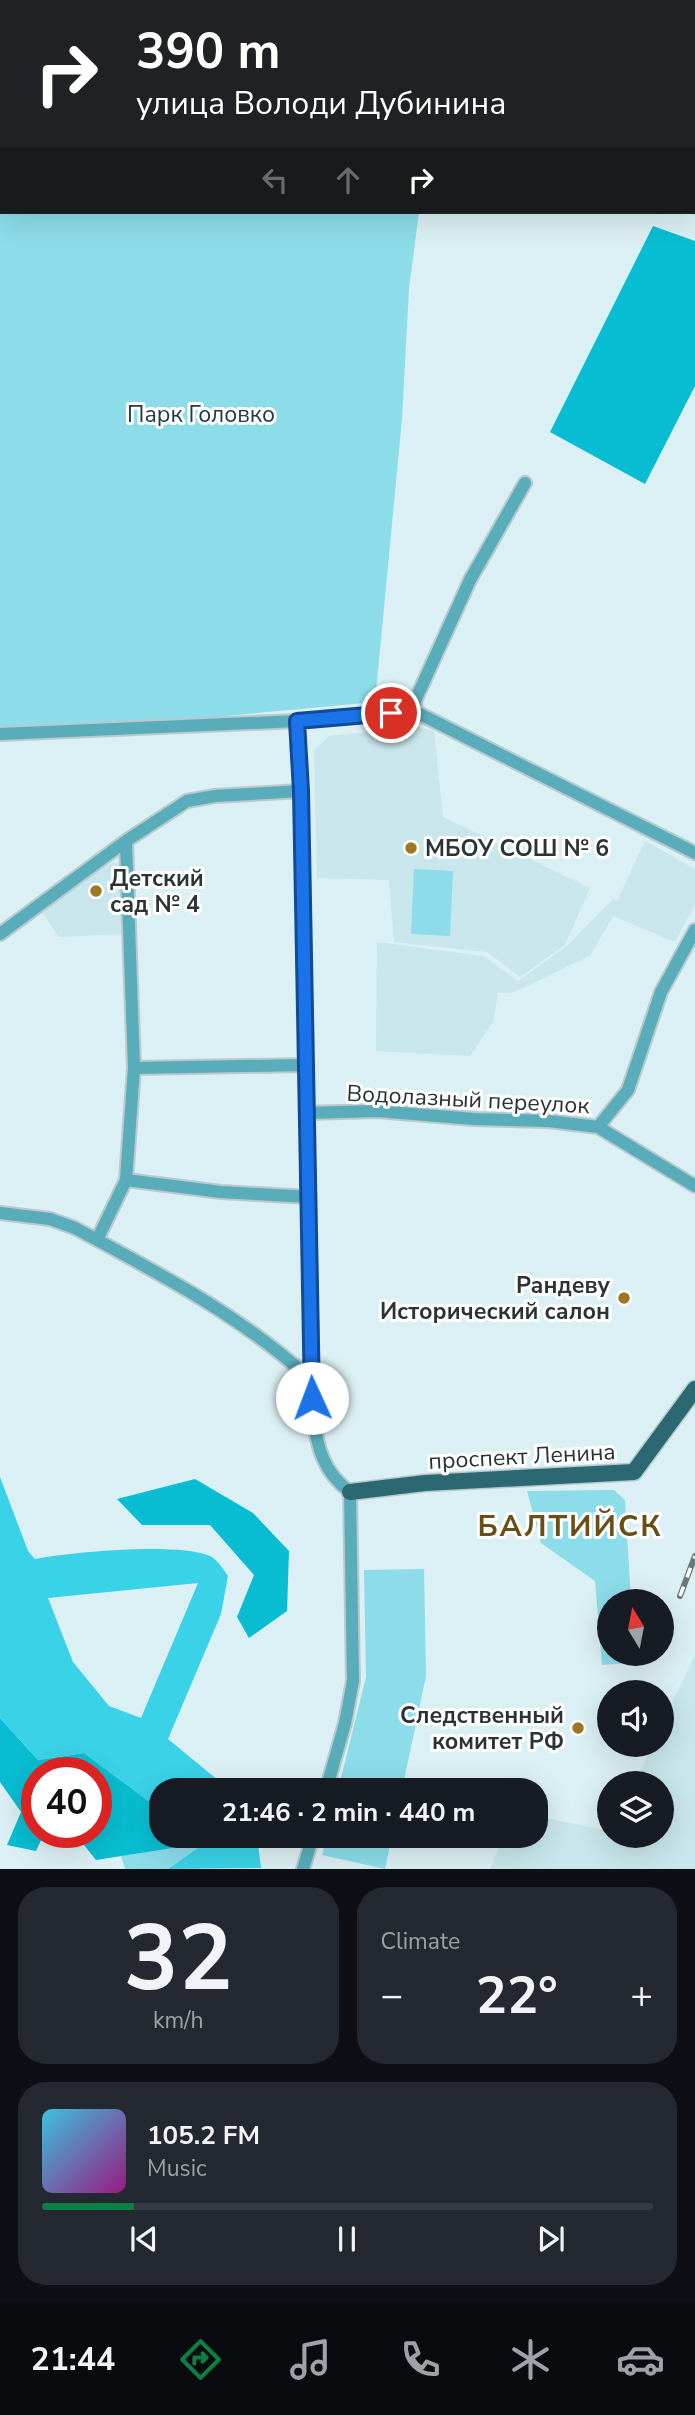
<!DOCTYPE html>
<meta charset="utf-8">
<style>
:root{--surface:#171b24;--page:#242831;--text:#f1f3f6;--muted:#9ea1a6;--line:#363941;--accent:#0b8043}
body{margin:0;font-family:"Nunito Sans",sans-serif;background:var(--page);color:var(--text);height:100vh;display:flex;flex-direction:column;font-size:26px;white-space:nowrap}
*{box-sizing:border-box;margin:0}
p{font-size:23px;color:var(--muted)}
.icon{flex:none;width:38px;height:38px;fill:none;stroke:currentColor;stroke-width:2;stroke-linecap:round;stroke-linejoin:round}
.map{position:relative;height:1869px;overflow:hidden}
.side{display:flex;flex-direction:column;gap:18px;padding:18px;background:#0d0f14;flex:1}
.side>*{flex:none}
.banner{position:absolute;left:0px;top:0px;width:696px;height:214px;box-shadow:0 7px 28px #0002;background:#202124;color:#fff;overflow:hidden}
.needle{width:46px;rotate:350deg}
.controls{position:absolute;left:597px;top:1589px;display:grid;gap:14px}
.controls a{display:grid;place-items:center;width:77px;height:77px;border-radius:50%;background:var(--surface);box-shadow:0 7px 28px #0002;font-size:35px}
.speed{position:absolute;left:21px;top:1757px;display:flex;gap:14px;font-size:35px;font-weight:700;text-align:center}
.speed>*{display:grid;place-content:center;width:91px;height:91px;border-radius:50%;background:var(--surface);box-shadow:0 7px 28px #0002;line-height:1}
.speed .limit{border:10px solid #d22;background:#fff;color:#111}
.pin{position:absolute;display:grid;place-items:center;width:60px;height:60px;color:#fff;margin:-30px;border:4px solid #fff;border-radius:50%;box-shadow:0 2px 7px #0007}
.me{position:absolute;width:77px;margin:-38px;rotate:358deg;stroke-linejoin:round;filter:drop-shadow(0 0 5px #0008)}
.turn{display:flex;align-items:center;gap:24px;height:147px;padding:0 21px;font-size:32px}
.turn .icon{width:91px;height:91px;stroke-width:2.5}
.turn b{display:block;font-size:49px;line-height:60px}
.lanes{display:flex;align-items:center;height:66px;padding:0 21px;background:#0003;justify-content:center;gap:35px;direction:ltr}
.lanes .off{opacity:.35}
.big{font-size:52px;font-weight:700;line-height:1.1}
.side .tile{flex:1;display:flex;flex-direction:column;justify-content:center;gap:10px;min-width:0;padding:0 24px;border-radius:28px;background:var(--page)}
.side .dial{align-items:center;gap:0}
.dial b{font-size:91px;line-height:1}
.song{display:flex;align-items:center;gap:21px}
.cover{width:84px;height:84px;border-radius:10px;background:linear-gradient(135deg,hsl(190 70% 55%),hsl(310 70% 35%))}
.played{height:7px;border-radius:4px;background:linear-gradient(90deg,var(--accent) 15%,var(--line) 15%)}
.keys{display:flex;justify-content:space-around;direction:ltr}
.heat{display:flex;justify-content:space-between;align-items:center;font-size:38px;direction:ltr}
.side .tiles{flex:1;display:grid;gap:18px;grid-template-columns:1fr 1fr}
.tile:last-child{grid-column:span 2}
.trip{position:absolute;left:149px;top:1778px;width:399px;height:70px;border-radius:28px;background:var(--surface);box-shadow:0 7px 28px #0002;font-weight:700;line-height:70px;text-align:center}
.menu{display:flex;height:112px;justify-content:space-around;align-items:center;background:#090b0e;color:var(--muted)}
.menu .icon{width:49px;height:49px}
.menu .on{color:var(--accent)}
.menu b{font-size:32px;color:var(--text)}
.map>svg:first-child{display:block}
</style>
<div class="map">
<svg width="695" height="1869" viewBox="0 0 695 1869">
<rect width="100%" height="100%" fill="#dbf0f4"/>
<path fill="#c8e6eb" d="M417,727L434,731L443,817L590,888L565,945L520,977L487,952L394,942L389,880L317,878L314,751L329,736Z
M645,841L695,869V904L675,942L613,916L590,956L514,992L498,993L493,1022L470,1056L376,1051L377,942L483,956L518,981L568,945L613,899L617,901Z
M111,863H118L122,870V934L59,937L41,911Z
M695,1655V1869H490L503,1836H536V1816L609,1831V1836H662V1783H635L652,1745H662V1723Z"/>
<path fill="#8cdcea" d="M0,0H695V215L687,212H695V2H2V212H419L409,289L402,419L375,702L87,729L0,728Z
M414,869L453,871L450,936L411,934Z
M614,1490L625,1500L631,1601H609V1654H630L628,1663L602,1665L595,1581L541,1543L527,1491Z
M424,1569L426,1676L402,1790H338L366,1677L364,1570Z
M327,1836H392L385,1869L322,1855Z
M205,1843L168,1869H125L121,1856Z"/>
<path fill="#08bdd1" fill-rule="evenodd" d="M653,226L695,241V386L645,484L550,432Z
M195,1479L253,1513L289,1551L287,1611L249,1638L237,1617L254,1575L210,1525H142L117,1499Z
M0,1718L38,1760L84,1753L161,1810V1836H196L205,1843L96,1860L80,1840L42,1838L36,1851L7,1845L21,1812L0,1782ZM37,1773H96V1832H37Z"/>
<path fill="#3ad2e7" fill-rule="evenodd" d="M0,1477L28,1551L35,1559C70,1552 178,1542 210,1556C217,1559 223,1569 228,1576L221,1614L168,1739L230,1790H161V1810L84,1753L38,1760L0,1718ZM198,1583L141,1718L109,1706L73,1662L48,1598Z
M196,1836H257L261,1868L168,1869L205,1843Z"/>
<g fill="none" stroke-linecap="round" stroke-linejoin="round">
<g stroke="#b8cace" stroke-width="16">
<path id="minor" d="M414,711L415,701L470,580L525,483
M297,721L301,791L313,1415C317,1447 323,1472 350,1492L353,1681L345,1723L326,1790
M0,734L297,721L414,711L695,853
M0,934L126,841L187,801L215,796L301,791
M134,1068L305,1065
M307,1113L377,1111L474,1119L548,1121L598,1127L695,1186
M598,1127L628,1090L661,992L695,930
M126,1180L221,1192L309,1197
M0,1213L50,1219L75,1228C158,1273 242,1316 311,1380
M97,1240L126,1180L134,1068L126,841
M303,1869L313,1836"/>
</g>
<g stroke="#b8cace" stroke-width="19">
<path id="major" d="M350,1492L425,1483L634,1472L695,1389"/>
</g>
<use href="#minor" stroke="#59acb9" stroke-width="12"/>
<use href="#major" stroke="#2c6871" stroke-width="16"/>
<g stroke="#6b787a" stroke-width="6">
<path id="rail" d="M680,1596L695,1556"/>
</g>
<use href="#rail" stroke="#fff" stroke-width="3.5" stroke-dasharray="10" stroke-linecap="butt"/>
</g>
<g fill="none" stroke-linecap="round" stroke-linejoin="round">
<g stroke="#114b97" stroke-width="18">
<path id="route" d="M312,1398L301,791L297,721L391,713"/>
</g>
<use href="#route" stroke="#1a73e8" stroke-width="12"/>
</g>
<g fill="#9d7723" stroke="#fff" stroke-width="2.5">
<circle cx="411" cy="848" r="7"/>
<circle cx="96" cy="891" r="7"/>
<circle cx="624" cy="1298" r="7"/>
<circle cx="578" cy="1728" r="7"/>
</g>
<g text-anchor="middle" stroke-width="6" stroke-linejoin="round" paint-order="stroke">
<g font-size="23" fill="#233c40" stroke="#fff">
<text x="201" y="422">Парк Головко</text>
</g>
<g font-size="23" font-weight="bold" fill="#2b3334" stroke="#fff" text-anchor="start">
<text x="425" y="856">МБОУ СОШ № 6</text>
<text x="110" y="886">Детский<tspan x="110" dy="26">сад № 4</tspan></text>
<text x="610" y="1293" text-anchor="end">Рандеву<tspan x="610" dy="26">Исторический салон</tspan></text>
<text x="564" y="1723" text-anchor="end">Следственный<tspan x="564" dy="26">комитет РФ</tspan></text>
</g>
<g font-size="23" fill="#2b3334" stroke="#fff">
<text transform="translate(468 1099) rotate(3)" y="8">Водолазный переулок</text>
<text transform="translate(522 1456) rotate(-3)" y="8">проспект Ленина</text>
</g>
<g font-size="30" font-weight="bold" letter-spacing="2" fill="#694f16" stroke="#fff">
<text x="570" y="1536">БАЛТИЙСК</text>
</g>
</g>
</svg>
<div class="controls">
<a><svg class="needle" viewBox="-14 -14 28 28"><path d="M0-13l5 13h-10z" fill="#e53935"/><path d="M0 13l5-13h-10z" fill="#9ea1a6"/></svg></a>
<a><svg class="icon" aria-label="sound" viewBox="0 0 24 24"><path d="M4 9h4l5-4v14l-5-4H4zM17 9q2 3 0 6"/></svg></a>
<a><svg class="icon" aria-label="layers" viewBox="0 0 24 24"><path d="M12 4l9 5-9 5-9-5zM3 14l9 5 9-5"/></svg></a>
</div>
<div class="speed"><div class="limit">40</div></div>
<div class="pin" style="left:391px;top:713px;background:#d93025"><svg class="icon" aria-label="arrive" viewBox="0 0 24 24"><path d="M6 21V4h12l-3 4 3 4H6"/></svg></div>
<svg class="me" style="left:312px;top:1398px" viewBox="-20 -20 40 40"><circle r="19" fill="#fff"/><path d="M0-13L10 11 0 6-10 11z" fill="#1a73e8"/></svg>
<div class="trip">21:46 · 2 min · 440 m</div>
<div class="banner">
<div class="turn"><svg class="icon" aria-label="right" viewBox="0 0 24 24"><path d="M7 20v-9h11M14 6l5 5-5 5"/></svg><div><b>390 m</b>улица Володи Дубинина</div></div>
<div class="lanes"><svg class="icon off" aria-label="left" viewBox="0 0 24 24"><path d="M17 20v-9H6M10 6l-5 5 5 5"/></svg><svg class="icon off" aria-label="ahead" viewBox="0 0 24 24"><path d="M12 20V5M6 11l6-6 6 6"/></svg><svg class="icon" aria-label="right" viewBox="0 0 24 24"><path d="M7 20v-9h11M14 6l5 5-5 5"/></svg></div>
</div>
</div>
<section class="side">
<div class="tiles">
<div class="tile dial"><b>32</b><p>km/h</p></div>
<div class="tile"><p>Climate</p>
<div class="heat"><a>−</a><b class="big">22°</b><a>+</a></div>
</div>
<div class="tile">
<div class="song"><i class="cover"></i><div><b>105.2 FM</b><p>Music</p></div></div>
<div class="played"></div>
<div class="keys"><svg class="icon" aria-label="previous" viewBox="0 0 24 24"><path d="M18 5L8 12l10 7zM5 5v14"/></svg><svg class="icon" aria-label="pause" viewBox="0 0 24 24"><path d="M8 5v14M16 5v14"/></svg><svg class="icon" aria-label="next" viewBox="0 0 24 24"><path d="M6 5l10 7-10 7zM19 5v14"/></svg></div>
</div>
</div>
</section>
<nav class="menu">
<b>21:44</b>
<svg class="icon on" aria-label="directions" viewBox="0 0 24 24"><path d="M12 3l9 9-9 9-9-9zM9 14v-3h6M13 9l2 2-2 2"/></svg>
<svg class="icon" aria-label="music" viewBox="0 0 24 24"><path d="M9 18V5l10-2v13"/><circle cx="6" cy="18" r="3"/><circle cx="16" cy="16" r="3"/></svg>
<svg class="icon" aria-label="phone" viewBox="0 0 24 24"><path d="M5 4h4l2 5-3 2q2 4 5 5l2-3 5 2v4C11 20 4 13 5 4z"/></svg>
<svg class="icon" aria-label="climate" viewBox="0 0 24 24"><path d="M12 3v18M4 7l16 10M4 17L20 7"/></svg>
<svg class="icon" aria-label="car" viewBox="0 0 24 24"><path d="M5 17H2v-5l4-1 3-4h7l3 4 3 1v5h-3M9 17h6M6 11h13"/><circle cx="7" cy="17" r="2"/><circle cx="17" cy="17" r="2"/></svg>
</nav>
